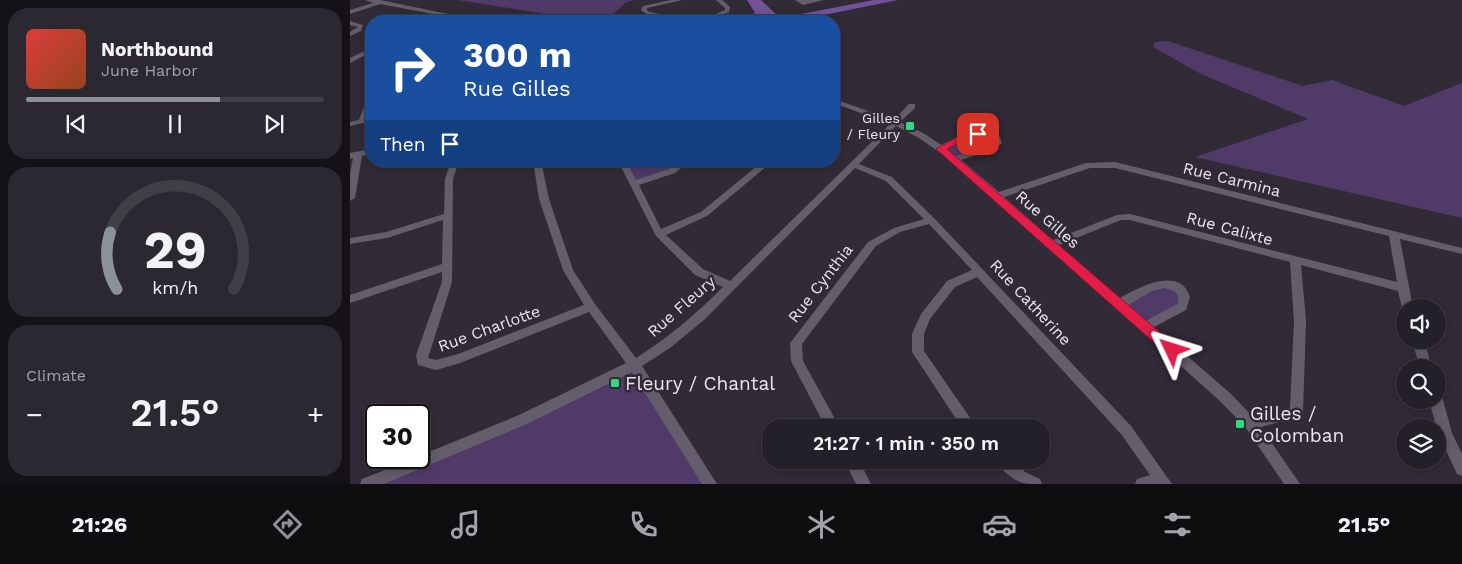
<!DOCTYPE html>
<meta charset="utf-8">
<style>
:root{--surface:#242029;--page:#2c2831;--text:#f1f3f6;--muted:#a3a3a8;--line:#413e46;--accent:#8c9099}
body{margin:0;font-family:"Work Sans",sans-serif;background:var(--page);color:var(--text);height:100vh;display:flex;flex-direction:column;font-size:19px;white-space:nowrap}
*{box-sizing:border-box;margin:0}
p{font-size:16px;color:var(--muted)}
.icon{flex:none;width:28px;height:28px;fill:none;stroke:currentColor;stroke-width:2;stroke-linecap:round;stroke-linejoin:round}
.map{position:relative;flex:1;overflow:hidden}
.side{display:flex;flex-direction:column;gap:8px;padding:8px;background:#141217;width:350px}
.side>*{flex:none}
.guide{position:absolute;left:15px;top:15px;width:475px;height:152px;border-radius:20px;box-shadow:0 2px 12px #0003,0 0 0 1px var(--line);background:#1a4fa0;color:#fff;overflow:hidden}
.fabs{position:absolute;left:1046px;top:299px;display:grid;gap:10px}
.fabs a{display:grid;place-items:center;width:50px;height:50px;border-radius:50%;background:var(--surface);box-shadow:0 2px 12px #0003,0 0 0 1px var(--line);font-size:25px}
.speed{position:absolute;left:15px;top:404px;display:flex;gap:10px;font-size:25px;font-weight:700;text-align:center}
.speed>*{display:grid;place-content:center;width:65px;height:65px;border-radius:50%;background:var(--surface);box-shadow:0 2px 12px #0003,0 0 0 1px var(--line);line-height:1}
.speed .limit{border:2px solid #111;border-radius:8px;background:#fff;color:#111}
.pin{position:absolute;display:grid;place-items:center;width:42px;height:42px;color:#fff;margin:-21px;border-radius:10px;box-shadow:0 2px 8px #0006}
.me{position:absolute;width:55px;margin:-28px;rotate:311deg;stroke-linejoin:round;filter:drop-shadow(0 0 4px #0008)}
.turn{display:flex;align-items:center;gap:18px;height:105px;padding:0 15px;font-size:22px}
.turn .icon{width:65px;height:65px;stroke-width:2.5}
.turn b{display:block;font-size:35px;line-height:42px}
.then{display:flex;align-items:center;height:48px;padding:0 15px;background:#0003;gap:10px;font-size:19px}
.big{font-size:38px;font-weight:600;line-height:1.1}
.side .widget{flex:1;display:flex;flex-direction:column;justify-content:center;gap:8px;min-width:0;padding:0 18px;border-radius:20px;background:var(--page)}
.side .dial{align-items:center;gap:0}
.dial svg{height:130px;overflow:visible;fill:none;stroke:var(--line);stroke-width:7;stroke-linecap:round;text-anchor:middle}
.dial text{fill:var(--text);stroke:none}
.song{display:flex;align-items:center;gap:15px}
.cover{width:60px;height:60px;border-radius:8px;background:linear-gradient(135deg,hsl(0 70% 55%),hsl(20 70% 35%))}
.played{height:5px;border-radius:2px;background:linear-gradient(90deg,var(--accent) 65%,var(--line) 65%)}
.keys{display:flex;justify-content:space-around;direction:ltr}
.heat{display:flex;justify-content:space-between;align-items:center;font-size:28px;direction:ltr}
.trip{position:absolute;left:412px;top:419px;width:288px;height:50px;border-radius:20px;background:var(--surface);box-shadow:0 2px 12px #0003,0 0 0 1px var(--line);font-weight:600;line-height:50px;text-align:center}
.tab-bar{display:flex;height:80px;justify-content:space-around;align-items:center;background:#0e0d10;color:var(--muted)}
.tab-bar .icon{width:35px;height:35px}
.tab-bar .on{color:var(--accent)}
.tab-bar b{font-size:22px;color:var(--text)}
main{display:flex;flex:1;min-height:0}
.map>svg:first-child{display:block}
</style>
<main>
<section class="side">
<div class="widget">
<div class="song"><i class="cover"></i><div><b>Northbound</b><p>June Harbor</p></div></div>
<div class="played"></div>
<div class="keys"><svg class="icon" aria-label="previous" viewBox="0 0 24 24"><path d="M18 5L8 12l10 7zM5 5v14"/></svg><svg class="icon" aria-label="pause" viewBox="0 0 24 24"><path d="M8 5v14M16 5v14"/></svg><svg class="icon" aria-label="next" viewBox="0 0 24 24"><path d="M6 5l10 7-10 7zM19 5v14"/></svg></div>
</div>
<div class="widget dial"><svg viewBox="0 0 100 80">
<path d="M14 69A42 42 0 1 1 86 69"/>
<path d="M14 69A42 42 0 0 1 10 34" stroke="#8c9099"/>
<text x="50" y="56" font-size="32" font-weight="700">29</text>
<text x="50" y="72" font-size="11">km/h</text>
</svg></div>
<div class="widget"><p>Climate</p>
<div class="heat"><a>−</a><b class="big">21.5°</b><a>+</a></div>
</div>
</section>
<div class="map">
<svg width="1112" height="484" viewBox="0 0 1112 484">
<rect width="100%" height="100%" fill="#302b37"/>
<path fill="#503b68" d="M108,0H285L276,2L256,21H239Z
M818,41L953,86L982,80L1054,106L1112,83V218L845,157L958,119L851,74L803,47L805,42Z
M640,135L648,143L605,159L590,149L615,137Z
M272,161H336L322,171L283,184Z
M814,284L835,299L795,327L770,304Z
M284,365L360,484H15Z"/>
<path fill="#735397" d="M397,0H411L430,18L524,0H548L444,21H390L405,13Z"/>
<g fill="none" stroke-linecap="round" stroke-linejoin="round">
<path fill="#645e6c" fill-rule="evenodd" d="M15,0H30L132,21H121L30,4L0,14V10L23,3Z
M321,0H332L297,8V10L299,12L339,19L342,21C330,21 299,19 291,10L293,6Z
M366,0H372L380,7L379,12L356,21H349L375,10V8Z
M445,0H474L453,5Z
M0,21L13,25L11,31L0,36V32L8,27L0,25Z
M21,48V52L0,63V58Z
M18,96H21V107L17,118L21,117V121L0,126V122L9,120Z
M484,99L544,120L559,104H565V108L550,122L575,134L591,145C611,135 628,129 650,137L652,143L645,149L611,160L649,192L736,163L765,162L1112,248V254L1050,239L1063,308H1055V311L1052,308L1048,291L951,265L956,321L953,412L951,416L911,427L950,484H934L896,428L871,402L602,161L569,138L546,126L509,164L542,177L584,218L781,426L822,484H785L787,479L800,475L771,434L627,277L605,287L580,319L574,334V351L627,428H612L564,355L562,352V334L571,314L597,281L622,270L579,224L550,232L526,246L452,344L453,361L490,428H476L441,361L440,343L518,242L544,228L574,219L536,181L505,168L354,320L320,348L292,366L367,484H352L282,372L179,423L34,484H10L12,479L65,458H69V456L169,415L276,363L239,312L110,363L86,370L68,365L66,355L92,282V272L0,303V295L92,264L93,220L37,238L0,244V238L36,232L94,214L95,179L101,161H109L103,179L102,282L78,358L86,360L108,354L234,305L213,270L189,199L183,161H191L199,199L223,270L245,304L286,358C318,338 346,314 373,287L345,275L306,236L268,161H276L286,180L319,169L330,161H340L325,173L289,185L311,229L351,212L413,161H423L357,216L316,235L353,269L380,281L540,124L484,103ZM632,137L643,140L644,142L639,145L606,156L596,149L620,139ZM740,168H765L1039,236L1047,282L780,214L767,215L703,240L654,197ZM771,220H780L940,262L944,321L940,408L903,417L881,394L804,327L836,310L840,297C830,265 788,288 770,298L709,245ZM814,288C824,290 831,293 827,304L796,321L778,305L802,291Z
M21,149V153L12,156L5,198L0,201V174L3,158L0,159V153Z
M1062,340H1074L1082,368H1070Z
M1088,395L1091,396L1093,400L1102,433L1112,454V476L1107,474L1088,433L1079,400H1088Z
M494,460H509L521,484H506Z
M646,460H663L675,472L690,479L692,484C673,484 670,484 656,473C652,469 648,465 646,460Z"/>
</g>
<path fill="#e11d48" stroke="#92132f" d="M628,131L631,132V136L617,139L597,149L827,347L829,350L827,354L822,356L817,354L586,149L611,135Z"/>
<g fill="#33d882" stroke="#302b37" stroke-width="2">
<rect x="555" y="121" width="10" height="10" rx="2.5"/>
<rect x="260" y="378" width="10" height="10" rx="2.5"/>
<rect x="885" y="419" width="10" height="10" rx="2.5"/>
</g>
<g text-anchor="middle" stroke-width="5" stroke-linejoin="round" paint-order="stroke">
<g font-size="14" fill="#e9e6ee" stroke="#302b37" text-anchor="end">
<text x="550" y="123">Gilles<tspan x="550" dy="16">/ Fleury</tspan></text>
</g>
<g font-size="16" fill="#e9e6ee" stroke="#302b37">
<text transform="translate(882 179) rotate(14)" y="6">Rue Carmina</text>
<text transform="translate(698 219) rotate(41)" y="6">Rue Gilles</text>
<text transform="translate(880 228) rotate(15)" y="6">Rue Calixte</text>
<text transform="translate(470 283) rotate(-52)" y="6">Rue Cynthia</text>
<text transform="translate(681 302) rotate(47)" y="6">Rue Catherine</text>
<text transform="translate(331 306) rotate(-41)" y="6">Rue Fleury</text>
<text transform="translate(139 328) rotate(-20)" y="6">Rue Charlotte</text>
</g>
<g font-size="19" fill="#e9e6ee" stroke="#302b37" text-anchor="start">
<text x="275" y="390">Fleury / Chantal</text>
<text x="900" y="420">Gilles /<tspan x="900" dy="22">Colomban</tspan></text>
</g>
</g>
</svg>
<div class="fabs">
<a><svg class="icon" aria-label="sound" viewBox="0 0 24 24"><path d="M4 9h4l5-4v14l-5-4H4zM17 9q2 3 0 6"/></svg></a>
<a><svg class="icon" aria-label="search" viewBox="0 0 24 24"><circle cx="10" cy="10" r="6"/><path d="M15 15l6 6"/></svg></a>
<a><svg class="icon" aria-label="layers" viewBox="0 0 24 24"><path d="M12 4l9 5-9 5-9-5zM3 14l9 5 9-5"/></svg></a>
</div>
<div class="speed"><div class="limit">30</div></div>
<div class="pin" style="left:628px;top:134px;background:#d93025"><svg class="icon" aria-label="arrive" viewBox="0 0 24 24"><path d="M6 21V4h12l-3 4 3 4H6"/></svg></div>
<svg class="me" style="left:822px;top:350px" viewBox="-20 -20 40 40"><path d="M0-17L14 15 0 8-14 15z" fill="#e11d48" stroke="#fff" stroke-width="4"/></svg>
<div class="trip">21:27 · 1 min · 350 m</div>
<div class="guide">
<div class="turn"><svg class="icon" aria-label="right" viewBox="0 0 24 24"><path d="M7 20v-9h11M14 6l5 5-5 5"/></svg><div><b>300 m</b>Rue Gilles</div></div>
<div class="then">Then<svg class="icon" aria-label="arrive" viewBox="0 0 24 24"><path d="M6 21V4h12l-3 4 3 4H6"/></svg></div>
</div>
</div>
</main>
<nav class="tab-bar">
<b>21:26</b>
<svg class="icon on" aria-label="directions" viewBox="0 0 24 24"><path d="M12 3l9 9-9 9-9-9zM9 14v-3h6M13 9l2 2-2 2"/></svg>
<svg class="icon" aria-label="music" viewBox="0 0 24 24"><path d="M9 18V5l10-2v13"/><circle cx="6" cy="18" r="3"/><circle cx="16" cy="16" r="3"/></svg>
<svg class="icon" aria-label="phone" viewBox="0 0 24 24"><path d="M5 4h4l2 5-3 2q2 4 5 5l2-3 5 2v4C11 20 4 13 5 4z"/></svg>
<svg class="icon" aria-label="climate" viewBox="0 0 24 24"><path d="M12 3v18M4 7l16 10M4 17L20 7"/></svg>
<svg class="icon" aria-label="car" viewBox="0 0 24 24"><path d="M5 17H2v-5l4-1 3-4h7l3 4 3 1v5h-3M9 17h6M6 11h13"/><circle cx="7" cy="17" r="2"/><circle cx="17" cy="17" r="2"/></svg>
<svg class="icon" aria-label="filters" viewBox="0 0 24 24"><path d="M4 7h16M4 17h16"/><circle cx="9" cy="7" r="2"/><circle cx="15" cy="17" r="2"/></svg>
<b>21.5°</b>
</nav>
